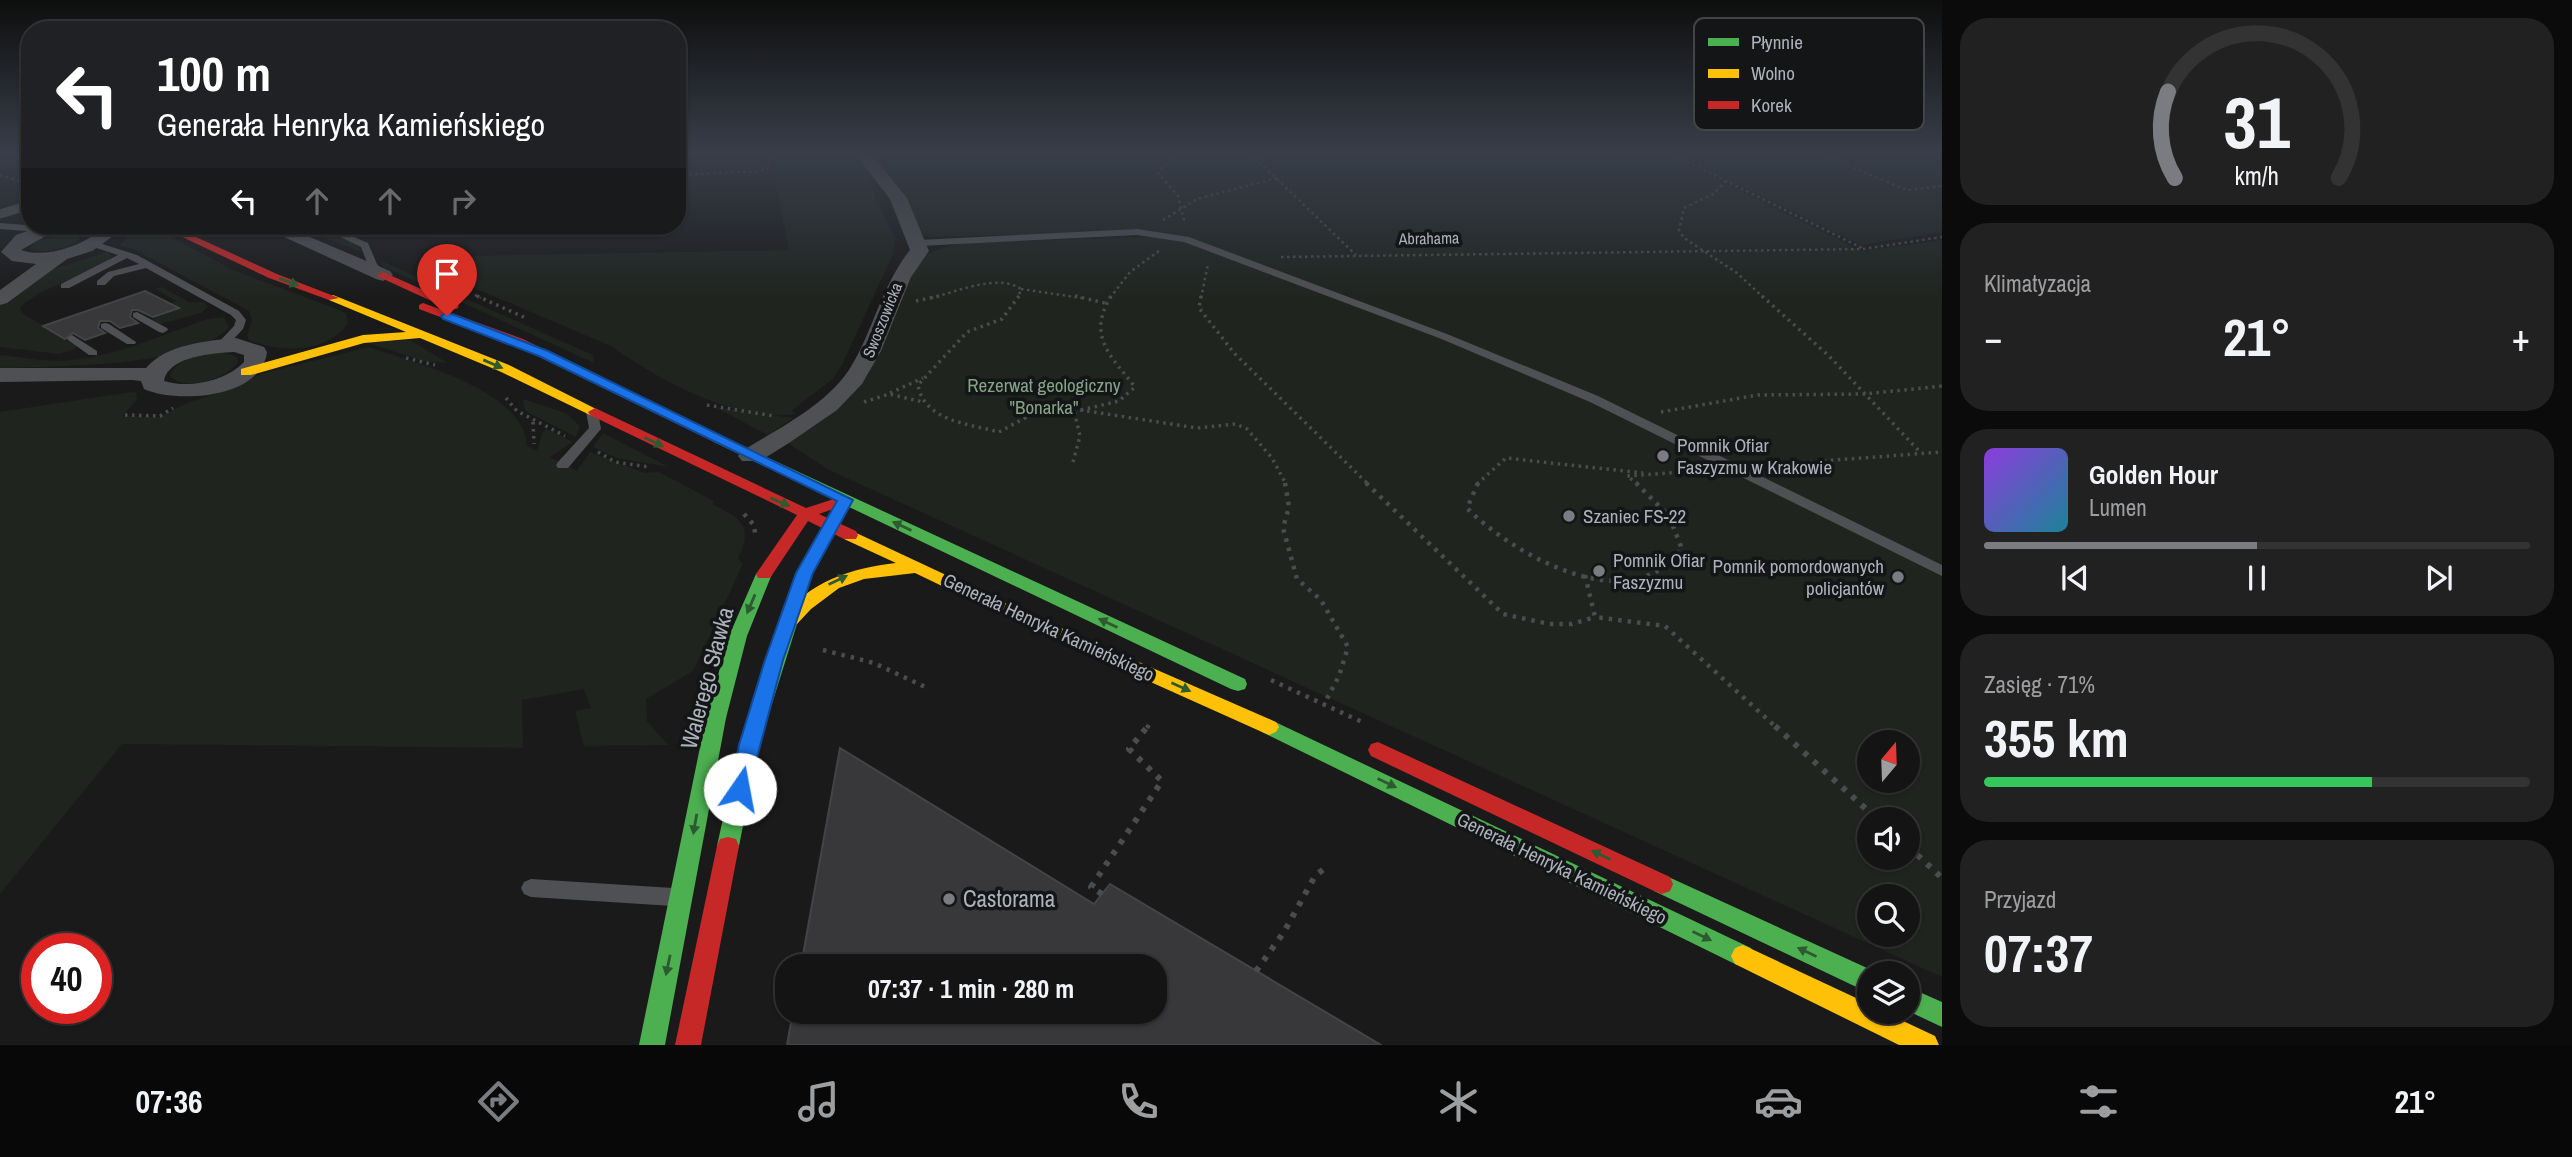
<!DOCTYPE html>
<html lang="pl">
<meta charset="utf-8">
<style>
:root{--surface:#141414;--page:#212122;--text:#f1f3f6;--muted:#9d9ea0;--line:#333334;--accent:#7a7c82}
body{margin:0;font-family:"Archivo Narrow",sans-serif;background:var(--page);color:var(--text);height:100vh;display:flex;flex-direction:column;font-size:26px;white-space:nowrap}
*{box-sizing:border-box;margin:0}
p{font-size:23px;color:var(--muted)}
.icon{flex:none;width:38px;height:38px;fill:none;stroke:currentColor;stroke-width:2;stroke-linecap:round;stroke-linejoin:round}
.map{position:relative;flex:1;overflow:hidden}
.side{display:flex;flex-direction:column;gap:18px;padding:18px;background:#0b0b0b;width:630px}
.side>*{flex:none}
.hud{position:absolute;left:21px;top:21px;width:665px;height:214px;border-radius:28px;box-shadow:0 2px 5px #0004,0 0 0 2px var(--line);background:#202124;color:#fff;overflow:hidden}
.needle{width:46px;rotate:19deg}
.buttons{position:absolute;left:1857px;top:730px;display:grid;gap:14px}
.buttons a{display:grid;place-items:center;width:63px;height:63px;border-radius:50%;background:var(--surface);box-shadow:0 2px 5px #0004,0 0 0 2px var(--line);font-size:35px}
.speed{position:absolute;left:21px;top:933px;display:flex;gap:14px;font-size:35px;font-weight:700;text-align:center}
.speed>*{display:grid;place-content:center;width:91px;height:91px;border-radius:50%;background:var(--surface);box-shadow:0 2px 5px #0004,0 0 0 2px var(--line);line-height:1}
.speed .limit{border:10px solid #d22;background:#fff;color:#111}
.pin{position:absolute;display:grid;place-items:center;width:60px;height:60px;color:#fff;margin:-72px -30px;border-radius:50% 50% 50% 0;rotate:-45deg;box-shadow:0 0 7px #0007}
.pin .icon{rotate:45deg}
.me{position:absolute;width:77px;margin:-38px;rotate:12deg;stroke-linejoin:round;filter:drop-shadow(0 0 5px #0008)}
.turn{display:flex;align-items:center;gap:24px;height:147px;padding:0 21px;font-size:32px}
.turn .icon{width:91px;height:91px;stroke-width:2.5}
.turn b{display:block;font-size:49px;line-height:60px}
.lanes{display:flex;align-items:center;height:66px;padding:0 21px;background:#0003;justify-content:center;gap:35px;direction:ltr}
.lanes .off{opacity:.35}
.big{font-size:52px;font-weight:800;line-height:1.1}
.side .tile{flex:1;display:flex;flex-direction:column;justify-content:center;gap:10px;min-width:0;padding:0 24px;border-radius:28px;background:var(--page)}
.side .dial{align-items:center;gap:0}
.dial svg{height:182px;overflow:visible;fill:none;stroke:var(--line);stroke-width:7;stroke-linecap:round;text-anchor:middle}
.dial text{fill:var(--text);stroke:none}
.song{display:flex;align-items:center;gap:21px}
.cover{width:84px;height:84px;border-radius:10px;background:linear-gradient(135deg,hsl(270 70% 55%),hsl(190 70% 35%))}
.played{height:7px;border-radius:4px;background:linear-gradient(90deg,var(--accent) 50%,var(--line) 50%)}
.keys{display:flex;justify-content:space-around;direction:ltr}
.heat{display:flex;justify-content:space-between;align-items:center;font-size:38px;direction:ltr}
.charge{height:10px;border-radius:5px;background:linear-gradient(90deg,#34c759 71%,var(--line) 0)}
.trip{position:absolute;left:775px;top:954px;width:392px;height:70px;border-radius:28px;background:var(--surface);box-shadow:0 2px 5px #0004,0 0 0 2px var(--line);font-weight:800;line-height:70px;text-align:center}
.menu{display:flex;height:112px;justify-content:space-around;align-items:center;background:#080808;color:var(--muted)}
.menu .icon{width:49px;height:49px}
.menu .active{color:var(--accent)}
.menu b{font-size:32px;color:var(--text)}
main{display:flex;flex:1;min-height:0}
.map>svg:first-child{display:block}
</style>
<main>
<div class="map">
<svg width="1942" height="1045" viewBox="0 0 1942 1045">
<rect width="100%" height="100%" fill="#1a1a1a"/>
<path fill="#1f241f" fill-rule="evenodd" d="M677,154H857L867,167L876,200L895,238L893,254L843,363L833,379L791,411L797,414C734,422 660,381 611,346L434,271L464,256L789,250L773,172L677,177Z
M869,154H1665L1862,251L1942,240V977L829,470L786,442L853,392L868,375L911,268C928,251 942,247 965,243L1148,237L1152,231L929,237L920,233L882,169ZM1869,742H1908V780H1869ZM1869,819H1908V858H1869ZM1869,896H1908V934H1869Z
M1675,154H1942V232L1861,245Z
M294,226C314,226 350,234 362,252Z
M146,229L154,233L160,231L233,270L342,311L346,314L348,323C327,354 279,353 249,340L247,335L252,321L249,311L133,249L119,246L131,234Z
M74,234L79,236V240C66,249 45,255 30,248L40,240Z
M107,252L112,256L107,263L39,293L20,307L22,313L77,346L75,349L59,354L0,347V303L43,272Z
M379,260L593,355L594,363L395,272L383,267Z
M162,287L189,302H204L208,307L201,313L160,324L152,319L178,308L142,314L176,301L155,289Z
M224,317L229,327C193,368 54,366 0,368V355C20,357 40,361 60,361C111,359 161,335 208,319Z
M410,340L448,363L423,361L365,342Z
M369,347C414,363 524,389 527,446L537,451L543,431L547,429L573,442L550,457L577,471L590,452L644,473L659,472L714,501L712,504C741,518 754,527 738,558L743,564L693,671L646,699L647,721L668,745L584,746L575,711L591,708L584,689L522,700L523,748L122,744L0,894V412L131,392L136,393L137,400L122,416L160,417L187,403L233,388L264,373Z
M225,353L237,357L238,362C226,379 185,393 170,376C175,357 208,352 225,353Z
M523,399L566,413L580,426L576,437L529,413L524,409Z
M715,407L793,418L768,435Z
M603,433L669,467L616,458L593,447Z"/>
<path fill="#38383a" stroke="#434446" stroke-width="2" d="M145,291L179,308L153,317L138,310H132L130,317L138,323L120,328L110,321H100L98,328L105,333L85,340L73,333L65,339L43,326Z
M840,748L1094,904L1110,884L1381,1045H787L793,1012H1155V966H801Z"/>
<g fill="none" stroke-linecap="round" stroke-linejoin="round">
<path stroke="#4a4c4e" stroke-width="2.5" stroke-dasharray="2.5 3.5" stroke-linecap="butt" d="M1174,154L1158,173L1178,196L1185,224
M1251,154L1356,255
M1671,154L1862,248
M1820,154L1907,190L1942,186
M0,175L30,184
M677,175L759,171L768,168L770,154
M1726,181L1713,194L1684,208L1679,230L1684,238L1737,273L1764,298
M1163,220L1197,199L1277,178
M1281,257L1863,249L1942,237
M1021,289L1082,298
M475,295L481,298
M931,298C956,292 998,273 1021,289L1018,298
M1110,298L1130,272L1159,251
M1201,298L1208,264"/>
<path stroke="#4a4c4e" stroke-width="3.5" stroke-dasharray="2.5 4.5" stroke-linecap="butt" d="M477,296L528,319
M1019,296L1002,319L967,332L918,385C924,421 969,424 999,432L1025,418L1027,410L1074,409L1197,428L1236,424L1247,429L1272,458L1286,484
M1075,296L1105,303
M1201,296L1199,308L1234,353L1368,484
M1762,296L1829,356L1921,453
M916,301L939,296
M406,358L435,365
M890,393L923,378
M506,398L517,411L565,436
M864,402L889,394L923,402
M707,405L774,416
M1081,410L1119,401L1135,387C1112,357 1086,337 1111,296
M1661,412L1758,395L1865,394L1942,386
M125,415L160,416L173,408
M533,422L534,444
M598,452L615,462L649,467
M1073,462L1080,436L1074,410
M1768,465L1942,452
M1477,484L1506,458L1643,473
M1638,484L1627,476L1697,471"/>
<path stroke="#4a4c4e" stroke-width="4.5" stroke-dasharray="3.5 6" stroke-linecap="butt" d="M1285,483L1289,507L1283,528L1297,579L1321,600L1348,647L1339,676L1324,704
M1366,483L1503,614L1549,624H1572L1595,617
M1478,483L1467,508C1507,549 1605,607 1662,568C1669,563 1676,555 1682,549L1669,516L1636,483
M744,514L754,525L755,533
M1585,575L1595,617L1665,626L1777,728
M823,650L874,663L925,687
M1271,680L1362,722
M1147,728L1149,725"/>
<path stroke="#4a4c4e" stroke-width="6" stroke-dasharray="5 8" stroke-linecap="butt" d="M1775,726L1877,819
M1908,846L1942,878
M1102,894L1091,887L1162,781L1129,749L1148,726
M1256,971L1284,932L1315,876L1325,868"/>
<path fill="#4f5053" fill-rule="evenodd" d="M0,223L52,227L57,230L52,233L0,229Z
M318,226H329L368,243L377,264L388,275L386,277H380L368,265L361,247Z
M1137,229L1189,237L1447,334L1598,396L1942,565V576L1590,402L1439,338L1184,242L1137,235L919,246L914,243L919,240Z
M93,241L137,255L239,311L246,320L243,329L225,348H217V344L234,326L236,320L231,315L146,268L114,276L105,285H97V281L108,272L139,264L127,258L69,288H61V284L118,255L90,246L88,244Z
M137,312L167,328L168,330L163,333L159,332L133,317V313Z
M105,323L109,324L136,342L135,344H127L101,328V324Z
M72,335L97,351V355H89L68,340L67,338Z
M592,408L598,412L601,429L568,468H558L556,465L558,462L589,428L586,412Z
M531,879L673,888L680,891L683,897L680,903L673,906L531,897L524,894L521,888L524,882Z"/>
<path fill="#4f5053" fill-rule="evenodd" d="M855,154H871L907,198L929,251L911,277L881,351L862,384L837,410L789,443L760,461H742L738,456L742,451C779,428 829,404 852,365C874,328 882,285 910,250L890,199Z
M42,226H107L113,236L92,251L67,259L7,303L0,305V290L36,264L12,261L1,252L16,235ZM83,231L94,235C75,248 43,258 21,250L46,236Z
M260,226H284L390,271L393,275L383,281L376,279Z
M236,338L264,347L267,352C262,398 177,404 144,389L141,381L132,380L0,382V368H146C167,344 206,341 236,338ZM234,352L244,355V362C226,381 189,389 164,381C168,356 214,353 234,352Z"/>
<path fill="#4caf50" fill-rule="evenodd" d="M21,154H30V162Z
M58,226H70L61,231L56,228Z
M719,435L1245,679L1247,684L1245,689L1238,691L1231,689L849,507L813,573L759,745L739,846L736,853L728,855L720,853L717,846L739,745L797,573L837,501L714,442L712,439L714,436Z
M764,569L772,574L747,636L726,718L665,1045H639L706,718L729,636L756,574Z
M1269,719L1751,948L1755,956L1751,964L1743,967L1735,964L1262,732L1259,727L1262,722Z
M1662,874L1878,973H1869V993L1654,891L1651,884L1654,877Z
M1908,987L1942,1002V1027L1908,1011Z"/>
<path fill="#ffc107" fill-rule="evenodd" d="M333,295L509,365L602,412L595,416L590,415L499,371L420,338L364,343L251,375H241V369L363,335L406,332L329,300L327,298Z
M850,530L1029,614L1276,722L1279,727L1276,732L1269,735L1262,732L1017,622L915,573L864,579L839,588L811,609L797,624H785L782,620C807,581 853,568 896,563L844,539L842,535L844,531Z
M1743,945L1869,1004V1012H1884L1935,1036L1939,1045H1899L1735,964L1731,956L1735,948Z"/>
<path fill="#c62828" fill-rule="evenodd" d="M159,226H172L277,274L339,298L329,300L269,278Z
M383,272L457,305L459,307L457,309H449L379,277L377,275Z
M423,303L523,339L726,439L724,442H714L515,345L419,309V305Z
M595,408L806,508L840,497H850L853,500L850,503L819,514L856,531L858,535L856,539H844L808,521L770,578H758L756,574L797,515L590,415L588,412Z
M1378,742L1670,877L1673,884L1670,891L1662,894L1654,891L1371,756L1368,750L1371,744Z
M728,837L736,839L739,846L701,1045H675L717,846L720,839Z"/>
<path stroke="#4f5053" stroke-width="9" d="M0,214L30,205"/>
</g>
<defs><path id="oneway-solid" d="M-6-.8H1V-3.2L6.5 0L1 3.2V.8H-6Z" transform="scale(1.75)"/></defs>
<g fill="#2d5a31">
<use href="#oneway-solid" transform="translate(289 282) rotate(20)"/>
<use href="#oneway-solid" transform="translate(493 364) rotate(23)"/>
<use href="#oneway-solid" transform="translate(654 442) rotate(26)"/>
<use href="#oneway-solid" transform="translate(780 502) rotate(23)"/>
<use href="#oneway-solid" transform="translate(902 526) rotate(-155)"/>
<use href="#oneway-solid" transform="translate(838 580) rotate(-26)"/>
<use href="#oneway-solid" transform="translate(751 604) rotate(113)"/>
<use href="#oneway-solid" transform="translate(1108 623) rotate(-155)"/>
<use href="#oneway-solid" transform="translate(1181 687) rotate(24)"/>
<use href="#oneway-solid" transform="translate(1387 783) rotate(26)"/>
<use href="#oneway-solid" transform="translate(695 824) rotate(100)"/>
<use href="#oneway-solid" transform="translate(1601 855) rotate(-155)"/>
<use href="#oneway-solid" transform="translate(1702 936) rotate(26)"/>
<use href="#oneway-solid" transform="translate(1807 952) rotate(-155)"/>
<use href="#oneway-solid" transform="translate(668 965) rotate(102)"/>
</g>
<linearGradient id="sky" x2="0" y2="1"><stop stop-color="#0e0e0e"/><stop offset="0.51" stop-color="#383e49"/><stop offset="1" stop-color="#383e49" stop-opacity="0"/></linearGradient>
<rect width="1942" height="300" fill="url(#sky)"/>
<path fill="#1a73e8" stroke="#114b97" stroke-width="2" d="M447,312L548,351L853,500L813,573L783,660L747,795L740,798L733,795L730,789L739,745L765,660L796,573L837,501L539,356L443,319L441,316Z"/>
<g fill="#7a7c82" stroke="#141517" stroke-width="2.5">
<circle cx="1663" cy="456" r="7"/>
<circle cx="1569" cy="516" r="7"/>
<circle cx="1599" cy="571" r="7"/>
<circle cx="1898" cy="577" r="7"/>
<circle cx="949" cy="899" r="7"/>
</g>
<g text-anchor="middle" stroke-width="7" stroke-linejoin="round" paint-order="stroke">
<g font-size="16" fill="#adb1ba" stroke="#141517">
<text transform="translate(1429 238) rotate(-1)" y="6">Abrahama</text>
<text transform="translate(882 320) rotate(-68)" y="6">Swoszowicka</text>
</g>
<g font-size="19" fill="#85a386" stroke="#141517">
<text x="1044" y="392">Rezerwat geologiczny<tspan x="1044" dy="22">"Bonarka"</tspan></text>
</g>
<g font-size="19" fill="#adb1ba" stroke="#141517" text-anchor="start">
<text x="1677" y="452">Pomnik Ofiar<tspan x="1677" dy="22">Faszyzmu w Krakowie</tspan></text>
<text x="1583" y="523">Szaniec FS-22</text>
<text x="1613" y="567">Pomnik Ofiar<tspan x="1613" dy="22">Faszyzmu</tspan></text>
<text x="1884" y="573" text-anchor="end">Pomnik pomordowanych<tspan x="1884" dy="22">policjantów</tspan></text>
</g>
<g font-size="19" fill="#adb1ba" stroke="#141517">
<text transform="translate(1049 627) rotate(25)" y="7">Generała Henryka Kamieńskiego</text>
<text transform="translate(1562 868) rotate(26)" y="7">Generała Henryka Kamieńskiego</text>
</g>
<g font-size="23" fill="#adb1ba" stroke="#141517">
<text transform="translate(707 678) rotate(-75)" y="8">Walerego Sławka</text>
</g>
<g font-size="23" fill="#adb1ba" stroke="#141517" text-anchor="start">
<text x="963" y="907">Castorama</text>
</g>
</g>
<rect x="1694" y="18" width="230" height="112" rx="10" fill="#141517" stroke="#424448" stroke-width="2"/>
<rect x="1708" y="38" width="31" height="8" fill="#4caf50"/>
<rect x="1708" y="69" width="31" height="9" fill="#ffc107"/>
<rect x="1708" y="101" width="31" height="8" fill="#c62828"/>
<g font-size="19" fill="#adb1ba">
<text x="1751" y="49">Płynnie</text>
<text x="1751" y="80">Wolno</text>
<text x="1751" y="112">Korek</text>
</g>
</svg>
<div class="buttons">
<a><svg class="needle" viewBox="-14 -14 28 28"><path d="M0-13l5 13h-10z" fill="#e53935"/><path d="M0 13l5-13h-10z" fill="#9d9ea0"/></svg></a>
<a><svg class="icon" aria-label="sound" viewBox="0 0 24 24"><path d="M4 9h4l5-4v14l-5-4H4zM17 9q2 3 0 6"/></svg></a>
<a><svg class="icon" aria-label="search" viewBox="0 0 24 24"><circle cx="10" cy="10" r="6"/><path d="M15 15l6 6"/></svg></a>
<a><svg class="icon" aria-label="layers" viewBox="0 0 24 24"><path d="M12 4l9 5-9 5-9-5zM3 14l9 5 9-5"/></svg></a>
</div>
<div class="speed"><div class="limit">40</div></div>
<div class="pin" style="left:447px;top:316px;background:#d93025"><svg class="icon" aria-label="arrive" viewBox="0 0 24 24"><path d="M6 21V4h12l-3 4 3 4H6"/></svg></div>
<svg class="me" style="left:740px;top:789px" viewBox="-20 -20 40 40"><circle r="19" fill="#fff"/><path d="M0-13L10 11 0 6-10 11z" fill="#1a73e8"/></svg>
<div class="trip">07:37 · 1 min · 280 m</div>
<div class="hud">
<div class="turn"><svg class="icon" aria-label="left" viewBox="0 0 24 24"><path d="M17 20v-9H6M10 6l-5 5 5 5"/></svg><div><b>100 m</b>Generała Henryka Kamieńskiego</div></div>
<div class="lanes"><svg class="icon" aria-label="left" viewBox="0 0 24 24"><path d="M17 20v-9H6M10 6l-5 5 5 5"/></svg><svg class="icon off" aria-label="ahead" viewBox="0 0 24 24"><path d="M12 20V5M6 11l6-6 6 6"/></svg><svg class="icon off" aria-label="ahead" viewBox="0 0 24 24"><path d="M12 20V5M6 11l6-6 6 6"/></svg><svg class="icon off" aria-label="right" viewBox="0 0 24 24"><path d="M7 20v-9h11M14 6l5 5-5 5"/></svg></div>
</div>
</div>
<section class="side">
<div class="tile dial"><svg viewBox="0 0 100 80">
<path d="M14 69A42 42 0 1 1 86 69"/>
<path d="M14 69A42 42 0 0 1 11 31" stroke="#7a7c82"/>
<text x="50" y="56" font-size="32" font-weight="700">31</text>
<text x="50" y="72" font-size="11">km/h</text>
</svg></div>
<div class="tile"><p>Klimatyzacja</p>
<div class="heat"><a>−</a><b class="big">21°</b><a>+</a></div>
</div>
<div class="tile">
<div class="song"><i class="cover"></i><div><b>Golden Hour</b><p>Lumen</p></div></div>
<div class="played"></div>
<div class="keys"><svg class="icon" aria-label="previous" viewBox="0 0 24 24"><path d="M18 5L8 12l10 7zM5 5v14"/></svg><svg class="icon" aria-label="pause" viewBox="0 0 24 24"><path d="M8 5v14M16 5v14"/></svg><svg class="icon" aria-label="next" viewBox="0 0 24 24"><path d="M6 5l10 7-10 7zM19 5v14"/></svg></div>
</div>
<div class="tile"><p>Zasięg · 71%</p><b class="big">355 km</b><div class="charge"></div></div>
<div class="tile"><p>Przyjazd</p><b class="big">07:37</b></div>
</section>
</main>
<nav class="menu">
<b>07:36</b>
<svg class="icon active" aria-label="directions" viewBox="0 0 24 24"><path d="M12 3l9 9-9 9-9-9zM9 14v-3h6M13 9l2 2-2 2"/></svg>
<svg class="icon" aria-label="music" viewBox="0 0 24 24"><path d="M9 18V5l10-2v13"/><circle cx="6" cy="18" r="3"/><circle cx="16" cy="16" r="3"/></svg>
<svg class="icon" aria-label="phone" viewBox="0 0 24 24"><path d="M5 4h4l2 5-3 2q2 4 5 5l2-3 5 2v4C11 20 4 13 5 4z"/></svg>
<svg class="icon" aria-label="climate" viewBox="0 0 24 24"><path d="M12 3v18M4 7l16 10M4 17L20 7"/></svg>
<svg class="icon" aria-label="car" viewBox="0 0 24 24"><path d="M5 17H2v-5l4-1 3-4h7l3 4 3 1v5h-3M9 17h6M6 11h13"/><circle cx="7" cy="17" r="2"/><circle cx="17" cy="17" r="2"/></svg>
<svg class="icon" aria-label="filters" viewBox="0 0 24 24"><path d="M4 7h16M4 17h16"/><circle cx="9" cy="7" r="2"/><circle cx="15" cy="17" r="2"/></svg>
<b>21°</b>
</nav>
